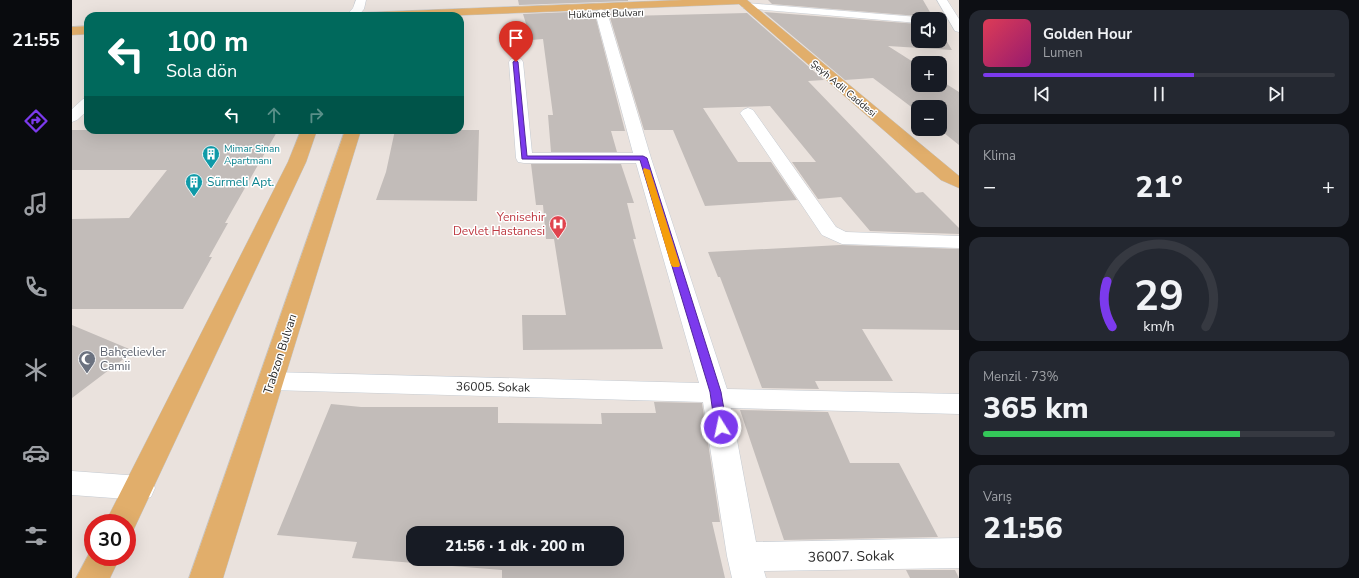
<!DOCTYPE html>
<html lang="tr">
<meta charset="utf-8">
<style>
:root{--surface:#171b24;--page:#242831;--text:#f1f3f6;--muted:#9ea1a6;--line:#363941;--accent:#7c3aed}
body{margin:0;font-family:"Nunito Sans",sans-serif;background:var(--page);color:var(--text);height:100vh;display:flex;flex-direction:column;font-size:15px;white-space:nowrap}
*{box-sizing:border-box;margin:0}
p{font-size:13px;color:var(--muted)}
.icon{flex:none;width:22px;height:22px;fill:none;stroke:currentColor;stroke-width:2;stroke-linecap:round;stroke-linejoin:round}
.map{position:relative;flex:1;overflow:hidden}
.panel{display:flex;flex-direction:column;gap:10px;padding:10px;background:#0d0f14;width:400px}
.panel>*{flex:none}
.hud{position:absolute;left:12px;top:12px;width:380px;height:122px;border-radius:12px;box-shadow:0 4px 16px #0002;background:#00695c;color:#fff;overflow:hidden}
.tools{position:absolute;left:839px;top:12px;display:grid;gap:8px}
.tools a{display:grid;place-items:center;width:36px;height:36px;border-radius:8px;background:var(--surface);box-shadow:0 4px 16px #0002;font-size:20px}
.speed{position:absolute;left:12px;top:514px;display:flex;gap:8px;font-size:20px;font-weight:700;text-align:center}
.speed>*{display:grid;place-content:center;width:52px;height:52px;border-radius:50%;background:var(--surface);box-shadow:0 4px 16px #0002;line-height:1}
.speed .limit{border:6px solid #d22;background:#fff;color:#111}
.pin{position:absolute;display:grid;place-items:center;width:34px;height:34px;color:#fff;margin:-41px -17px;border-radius:50% 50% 50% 0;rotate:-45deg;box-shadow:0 0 4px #0007}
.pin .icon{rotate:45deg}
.me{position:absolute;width:44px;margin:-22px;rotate:350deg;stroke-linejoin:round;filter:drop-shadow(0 0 3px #0008)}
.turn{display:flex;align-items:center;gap:14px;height:84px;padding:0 16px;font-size:18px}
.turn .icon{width:52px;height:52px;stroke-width:2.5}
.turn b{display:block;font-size:28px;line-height:34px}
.lanes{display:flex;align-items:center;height:38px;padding:0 16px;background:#0003;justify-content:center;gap:20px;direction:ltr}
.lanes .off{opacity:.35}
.big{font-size:30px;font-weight:800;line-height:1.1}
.panel .card{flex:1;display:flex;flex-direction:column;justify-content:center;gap:6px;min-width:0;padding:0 14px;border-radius:12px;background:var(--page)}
.panel .dial{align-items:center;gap:0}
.dial svg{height:104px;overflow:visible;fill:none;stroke:var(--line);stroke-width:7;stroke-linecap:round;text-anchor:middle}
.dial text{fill:var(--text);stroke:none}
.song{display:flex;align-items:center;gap:12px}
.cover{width:48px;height:48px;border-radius:6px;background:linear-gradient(135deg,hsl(350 70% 55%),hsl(320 70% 35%))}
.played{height:4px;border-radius:2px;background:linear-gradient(90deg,var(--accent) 60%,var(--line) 60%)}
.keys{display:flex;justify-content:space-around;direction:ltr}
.heat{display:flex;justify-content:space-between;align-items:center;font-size:22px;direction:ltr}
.charge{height:6px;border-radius:3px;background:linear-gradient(90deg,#34c759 73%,var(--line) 0)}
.trip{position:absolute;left:334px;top:526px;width:218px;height:40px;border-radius:12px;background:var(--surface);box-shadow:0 4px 16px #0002;font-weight:800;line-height:40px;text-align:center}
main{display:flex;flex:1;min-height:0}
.dock{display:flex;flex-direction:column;width:72px;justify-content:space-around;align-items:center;background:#090b0e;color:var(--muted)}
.dock .icon{width:28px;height:28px}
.dock .active{color:var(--accent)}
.dock b{font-size:18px;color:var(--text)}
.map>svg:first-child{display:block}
</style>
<main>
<nav class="dock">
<b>21:55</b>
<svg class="icon active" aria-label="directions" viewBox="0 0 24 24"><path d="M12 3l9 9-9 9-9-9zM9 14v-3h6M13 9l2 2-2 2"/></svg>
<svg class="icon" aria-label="music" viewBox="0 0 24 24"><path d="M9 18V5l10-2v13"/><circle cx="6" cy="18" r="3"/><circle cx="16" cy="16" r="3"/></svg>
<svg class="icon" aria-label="phone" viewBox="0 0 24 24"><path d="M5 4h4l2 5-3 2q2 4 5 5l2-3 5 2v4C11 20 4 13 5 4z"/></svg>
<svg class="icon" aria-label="climate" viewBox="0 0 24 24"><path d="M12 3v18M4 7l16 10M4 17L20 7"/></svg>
<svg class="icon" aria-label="car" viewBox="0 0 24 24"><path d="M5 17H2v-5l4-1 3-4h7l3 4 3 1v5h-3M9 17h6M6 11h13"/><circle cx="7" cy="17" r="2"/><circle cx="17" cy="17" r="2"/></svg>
<svg class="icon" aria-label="filters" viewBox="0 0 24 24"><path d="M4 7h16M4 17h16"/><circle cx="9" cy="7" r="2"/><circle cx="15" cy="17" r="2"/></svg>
</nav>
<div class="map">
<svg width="887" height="578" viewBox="0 0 887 578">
<rect width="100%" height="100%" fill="#eae2dd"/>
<path fill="#c2bcb9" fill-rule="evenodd" d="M446,0H556V1L447,5Z
M696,0H851L862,19H852L846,16L700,4Z
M556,10V16L675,13L752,80L736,81L844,193L851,192L887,228V234L798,231L769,197L746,199L720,162H744L698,106L631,108L666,162H699L725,200L633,206L601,130H572L536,11Z
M522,11L553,131H539L545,152H479L476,115H481L471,39L459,40L451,14Z
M692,12L846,24V41H868V30L880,50L816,46L846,65V85H868V80L887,92V145L867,129L868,107H846V112L801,78L773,80Z
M0,130H206L153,223H156L137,257H140L111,309H0V219L57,218L95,170H0Z
M323,130H407L405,201L304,200L314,172Z
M459,164H549L562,203H555L564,239H561L591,349L451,350L450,315H494L482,239H474L471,205H464Z
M768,245L887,249V330L790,329L821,381H743L747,389L690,388L648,277H646L636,252Z
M0,325L62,351L0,398Z
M582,402L630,403L648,522H640L653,578H430V570L280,558L285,542L205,535L259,404L289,407H426V423L530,424L529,413H584ZM341,533H545V559H341Z
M668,410L756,412L778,463H827L866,537L712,540Z
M834,570H883L887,578H838Z"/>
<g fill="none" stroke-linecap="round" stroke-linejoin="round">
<g stroke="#c4cad1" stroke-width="1">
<path id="minor" d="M284,0H294L292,9L286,16H274L281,8Z
M865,0H875L887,19V32L883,31Z
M675,3L846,17L851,19H846V23L671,8L670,6L671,4Z
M529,9L535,12L579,158L655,389L887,394V414L659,408L684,542L887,538V568L692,571L694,578H660L655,556L631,402L199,390L190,387L186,381L190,375L199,372L627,383L564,163H452L446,162L444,158L437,62L439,59H449L451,62L460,153H561L523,12Z
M16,98V110L5,120L0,122V109L11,99Z
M676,108L681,110L764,227L774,232L887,236V248L770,244L750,235L668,113L671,110Z
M0,471L68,476L79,479L83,488L79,497L68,500L0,495Z"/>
</g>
<g stroke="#c3c3c3" stroke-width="1">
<path id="major" d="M611,0H675L887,176V188L869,180L667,4L368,16H275L281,13Z
M16,26V34L0,35V27Z
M229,130H245L234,162L60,533L55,534V523H33L216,162Z
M273,130H289L151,578H117Z
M21,546V557H48L38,578H4Z"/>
</g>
<use href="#minor" fill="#fff" fill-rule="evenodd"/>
<use href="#major" fill="#e1ae6b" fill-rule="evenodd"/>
</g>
<path fill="#7c3aed" stroke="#51269a" d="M444,60L446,62L455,156H571L575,158L649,392L655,427L653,430H645L643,427L638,392L568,160L450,159L441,62Z"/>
<path fill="#f59e0b" d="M572,168L578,170L608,265L607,267H601L599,265L571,170Z"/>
<defs>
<g id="building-pin" transform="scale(0.9)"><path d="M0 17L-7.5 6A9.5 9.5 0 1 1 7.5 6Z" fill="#0f9aa8" stroke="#fff"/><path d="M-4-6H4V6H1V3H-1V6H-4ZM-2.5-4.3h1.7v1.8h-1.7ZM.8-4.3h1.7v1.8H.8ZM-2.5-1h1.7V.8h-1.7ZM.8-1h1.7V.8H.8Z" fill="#fff"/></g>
<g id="hospital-pin" transform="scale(0.9)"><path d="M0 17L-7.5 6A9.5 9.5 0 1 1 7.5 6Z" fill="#e0444e" stroke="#fff"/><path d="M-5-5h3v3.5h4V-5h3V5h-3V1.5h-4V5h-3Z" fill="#fff"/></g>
<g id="mosque-pin" transform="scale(0.9)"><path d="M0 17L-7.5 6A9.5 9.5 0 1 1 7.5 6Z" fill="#6b7280" stroke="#fff"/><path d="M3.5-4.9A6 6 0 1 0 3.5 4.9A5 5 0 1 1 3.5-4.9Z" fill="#fff"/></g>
</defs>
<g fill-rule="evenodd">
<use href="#building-pin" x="139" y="154"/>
<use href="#building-pin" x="122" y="182"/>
<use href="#hospital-pin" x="486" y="224"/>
<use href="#mosque-pin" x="15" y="359"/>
</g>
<g text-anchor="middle" stroke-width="3" stroke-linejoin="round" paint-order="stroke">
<g font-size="10" fill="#292929" stroke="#fff">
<text transform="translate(534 13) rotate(-2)" y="4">Hükümet Bulvarı</text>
<text transform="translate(772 88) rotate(40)" y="4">Şeyh Adil Caddesi</text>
</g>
<g font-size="10" fill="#0d838f" stroke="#fff" text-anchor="start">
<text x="152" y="152">Mimar Sinan<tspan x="152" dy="12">Apartmanı</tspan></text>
</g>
<g font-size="12" fill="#0d838f" stroke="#fff" text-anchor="start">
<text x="135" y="186">Sürmeli Apt.</text>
</g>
<g font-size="12" fill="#be3a42" stroke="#fff" text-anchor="end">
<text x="473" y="221">Yenisehir<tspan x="473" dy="14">Devlet Hastanesi</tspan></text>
</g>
<g font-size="12" fill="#5b616d" stroke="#fff" text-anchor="start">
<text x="28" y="356">Bahçelievler<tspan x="28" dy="14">Camii</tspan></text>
</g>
<g font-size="12" fill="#292929" stroke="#fff">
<text transform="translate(208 354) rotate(-72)" y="4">Trabzon Bulvarı</text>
<text transform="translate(421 387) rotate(1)" y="4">36005. Sokak</text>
</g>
<g font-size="14" fill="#292929" stroke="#fff">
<text transform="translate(779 556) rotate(-1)" y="5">36007. Sokak</text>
</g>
</g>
</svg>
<div class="tools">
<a><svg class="icon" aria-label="sound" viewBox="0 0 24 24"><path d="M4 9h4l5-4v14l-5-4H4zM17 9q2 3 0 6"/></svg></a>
<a>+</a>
<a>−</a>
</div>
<div class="speed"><div class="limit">30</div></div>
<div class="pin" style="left:444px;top:62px;background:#d93025"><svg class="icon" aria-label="arrive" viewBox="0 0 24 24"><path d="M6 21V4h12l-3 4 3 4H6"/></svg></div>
<svg class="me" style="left:649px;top:427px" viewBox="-20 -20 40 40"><circle r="17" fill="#7c3aed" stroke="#fff" stroke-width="3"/><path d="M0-11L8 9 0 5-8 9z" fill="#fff"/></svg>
<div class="trip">21:56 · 1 dk · 200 m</div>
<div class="hud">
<div class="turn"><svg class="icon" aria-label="left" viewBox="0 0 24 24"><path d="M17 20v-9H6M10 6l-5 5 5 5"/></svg><div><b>100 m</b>Sola dön</div></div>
<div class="lanes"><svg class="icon" aria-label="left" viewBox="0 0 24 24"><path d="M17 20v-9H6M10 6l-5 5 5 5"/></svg><svg class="icon off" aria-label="ahead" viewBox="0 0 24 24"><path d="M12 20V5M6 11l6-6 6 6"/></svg><svg class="icon off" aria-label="right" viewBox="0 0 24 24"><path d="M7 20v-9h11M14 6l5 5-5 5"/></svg></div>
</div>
</div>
<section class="panel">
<div class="card">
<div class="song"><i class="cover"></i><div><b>Golden Hour</b><p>Lumen</p></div></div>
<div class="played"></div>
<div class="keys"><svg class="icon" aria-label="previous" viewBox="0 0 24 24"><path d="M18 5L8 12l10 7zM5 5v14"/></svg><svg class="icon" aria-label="pause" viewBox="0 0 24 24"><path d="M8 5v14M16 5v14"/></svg><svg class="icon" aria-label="next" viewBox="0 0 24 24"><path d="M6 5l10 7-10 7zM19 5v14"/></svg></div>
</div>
<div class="card"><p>Klima</p>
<div class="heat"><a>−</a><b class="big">21°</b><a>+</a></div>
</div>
<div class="card dial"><svg viewBox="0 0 100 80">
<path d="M14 69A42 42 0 1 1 86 69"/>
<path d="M14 69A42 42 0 0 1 10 34" stroke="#7c3aed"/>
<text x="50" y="56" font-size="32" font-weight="700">29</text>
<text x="50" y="72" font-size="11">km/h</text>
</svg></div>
<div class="card"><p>Menzil · 73%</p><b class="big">365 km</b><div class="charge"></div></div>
<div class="card"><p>Varış</p><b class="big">21:56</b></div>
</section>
</main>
